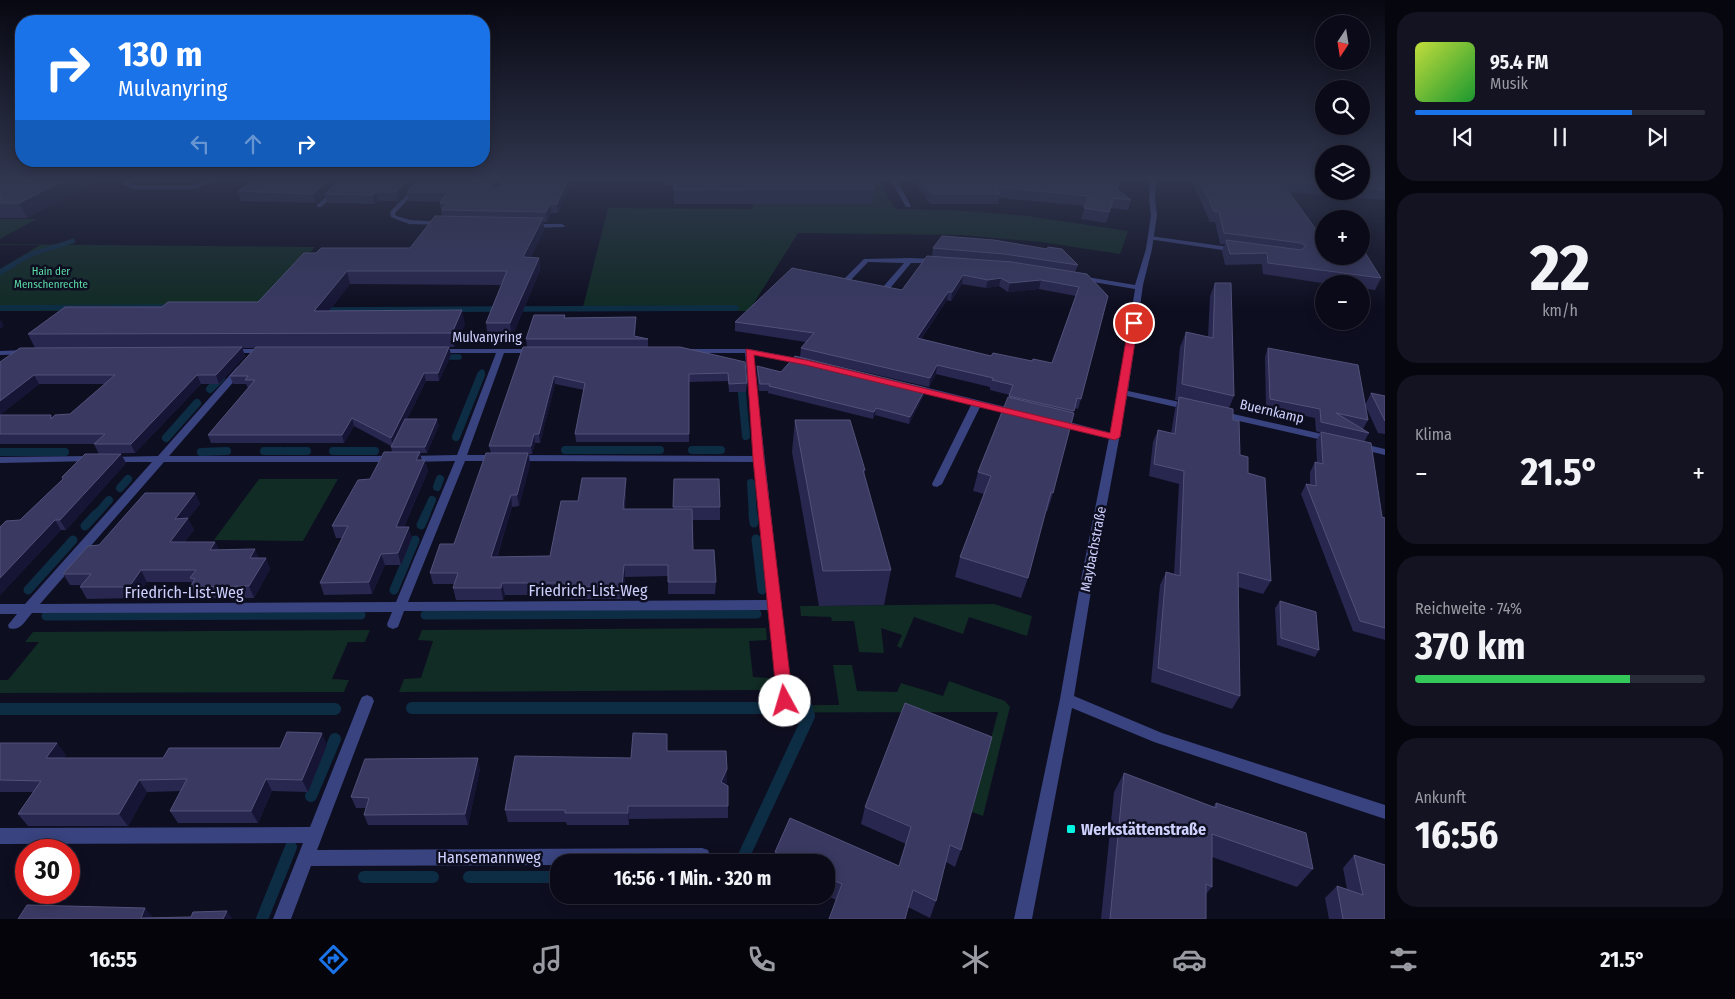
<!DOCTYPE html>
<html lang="de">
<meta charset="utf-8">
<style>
:root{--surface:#0a0a19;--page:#131322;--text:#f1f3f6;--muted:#999aa2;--line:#2a2b38;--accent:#1a73e8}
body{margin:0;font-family:"Fira Sans Condensed",sans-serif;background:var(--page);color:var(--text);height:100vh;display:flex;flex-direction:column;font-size:19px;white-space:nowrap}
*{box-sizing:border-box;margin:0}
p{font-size:16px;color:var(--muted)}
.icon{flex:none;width:28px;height:28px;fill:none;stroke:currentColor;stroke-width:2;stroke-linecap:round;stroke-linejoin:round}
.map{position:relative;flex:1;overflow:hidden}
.panel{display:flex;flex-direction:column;gap:12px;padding:12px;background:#06060e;width:350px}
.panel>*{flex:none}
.top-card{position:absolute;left:15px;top:15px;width:475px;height:152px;border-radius:20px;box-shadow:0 2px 12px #0003,0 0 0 1px var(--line);background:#1a73e8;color:#fff;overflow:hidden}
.needle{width:32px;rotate:192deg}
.controls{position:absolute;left:1315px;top:15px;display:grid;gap:10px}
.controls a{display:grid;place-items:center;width:55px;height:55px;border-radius:50%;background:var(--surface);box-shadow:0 2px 12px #0003,0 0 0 1px var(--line);font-size:25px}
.speed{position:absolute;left:15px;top:839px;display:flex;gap:10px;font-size:25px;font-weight:700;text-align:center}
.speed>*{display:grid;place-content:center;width:65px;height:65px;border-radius:50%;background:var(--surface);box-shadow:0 2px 12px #0003,0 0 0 1px var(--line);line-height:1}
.speed .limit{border:8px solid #d22;background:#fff;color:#111}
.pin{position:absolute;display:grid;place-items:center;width:42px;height:42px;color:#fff;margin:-21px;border:2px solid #fff;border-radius:50%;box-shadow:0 1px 5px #0007}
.me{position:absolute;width:55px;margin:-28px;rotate:354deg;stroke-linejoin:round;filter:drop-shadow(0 0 4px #0008)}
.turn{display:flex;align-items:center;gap:18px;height:105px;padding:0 20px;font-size:22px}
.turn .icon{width:65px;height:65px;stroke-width:2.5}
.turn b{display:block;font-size:35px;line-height:42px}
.lanes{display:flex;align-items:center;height:48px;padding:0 20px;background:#0003;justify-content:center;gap:25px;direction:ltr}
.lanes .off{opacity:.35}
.big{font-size:38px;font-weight:700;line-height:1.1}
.panel .widget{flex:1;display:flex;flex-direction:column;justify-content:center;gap:8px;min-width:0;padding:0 18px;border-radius:20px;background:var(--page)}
.panel .dial{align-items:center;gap:0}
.dial b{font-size:65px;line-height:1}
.song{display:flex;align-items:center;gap:15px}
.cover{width:60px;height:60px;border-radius:8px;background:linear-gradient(135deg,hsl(70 70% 55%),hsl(130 70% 35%))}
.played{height:5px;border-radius:2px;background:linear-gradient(90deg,var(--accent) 75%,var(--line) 75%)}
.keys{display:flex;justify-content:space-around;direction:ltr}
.heat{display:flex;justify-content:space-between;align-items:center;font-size:28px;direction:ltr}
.charge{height:8px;border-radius:4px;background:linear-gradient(90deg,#34c759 74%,var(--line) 0)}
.trip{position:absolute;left:550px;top:854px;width:285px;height:50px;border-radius:20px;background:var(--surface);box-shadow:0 2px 12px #0003,0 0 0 1px var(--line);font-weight:700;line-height:50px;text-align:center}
.dock{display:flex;height:80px;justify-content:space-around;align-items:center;background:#04040a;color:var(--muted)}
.dock .icon{width:35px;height:35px}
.dock .selected{color:var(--accent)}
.dock b{font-size:22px;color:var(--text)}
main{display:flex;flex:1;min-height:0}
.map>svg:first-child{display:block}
</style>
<main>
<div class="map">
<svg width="1385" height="919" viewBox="0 0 1385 919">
<rect width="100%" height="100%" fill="#0e0e21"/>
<path fill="#112b25" d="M749,179H878L895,209L952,210L1028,216L1128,231L1120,254L1041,242L962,235L798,233L749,311H582L608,208L753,209Z
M0,219H37L0,239Z
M0,244L315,247L254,311H0V269L40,245H0Z
M259,479H338L303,541L214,540Z
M994,604L1032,616L1027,636L969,617L963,634L914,617L901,648L897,646L902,635L881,628L884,653L859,652L854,621H832L831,617L801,616L800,606Z
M766,628L767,640L749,641L753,677L770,678L771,690L399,692L404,679L421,678L433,641L418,640L422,630Z
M370,630L365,642H348L332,679L349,680L344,692L0,693V680H8L39,642H25L33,632Z
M833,665H852L857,691L897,692L901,683L943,696L949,681L1005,701L1010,707L983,816L972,812L998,712L410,713L413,706L839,705Z"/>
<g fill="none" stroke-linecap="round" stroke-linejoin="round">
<path stroke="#0d2d45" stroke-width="4.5" d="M10,266L32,254L73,241"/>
<path stroke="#0d2d45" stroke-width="5.5" d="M0,272L13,265
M0,308L170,307
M516,309L736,308
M325,310L502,309
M441,357H459
M480,376L482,372"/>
<path stroke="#0d2d45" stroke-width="8" d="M741,383L746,436
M210,389L221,378
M456,437L481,375
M166,438L197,403
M565,450H660
M692,450H721
M264,451H281
M285,451H307
M333,451H375
M0,452H65
M201,452L227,451
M751,483L753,516
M437,487L440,479
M120,488L128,479
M95,516L109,500
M425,516L432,500"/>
<path stroke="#0d2d45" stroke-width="9" d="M753,514L754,523
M421,525L426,514
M85,526L96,514
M756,539L762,590
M28,590L73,540
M394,590L415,540
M425,615L757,614
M46,616L361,615"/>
<path stroke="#0d2d45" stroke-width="12" d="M412,708H807L809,716L741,862
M0,709H335
M311,796L335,739
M364,877H433
M469,877H554
M262,919L291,847"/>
<path fill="#39437f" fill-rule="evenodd" d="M130,179L193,180L190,182L135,181L130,184L134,185H194L209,179H217L195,189H133L123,184Z
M346,179H352L321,207H317V205Z
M422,179H428L395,213L396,216L410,220L443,222L445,223V225L409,224L391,217L390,212Z
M890,179H896L911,206L910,207H906Z
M562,224L565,226L564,227L530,228L527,226L530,224Z
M1150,236L1236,248L1239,250L1236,252L1148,239V237Z
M977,400L982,403L942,484L937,487L933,486L932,484L972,403Z"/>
<path fill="#39437f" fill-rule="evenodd" d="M1150,179H1156L1155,199L1157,215L1152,249L1143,285L1128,391L1189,404L1194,407L1189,410L1127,396L1092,585L1074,696L1162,733L1385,805V819L1154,742L1072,708L1032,919H1014L1060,699L1080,585L1109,438L1055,424L1053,422L1058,419L1111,433L1119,393L1135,289L1081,280L1078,278L1081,276L1135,285L1146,249L1151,215L1149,199Z
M910,258L938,259L941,261L938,263H911L887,292L877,291L873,289L877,287L882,288L904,263L868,262L850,281L855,283V285L841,282L864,259Z
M228,349H267L271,351L267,353H231L227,351Z
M436,349H534L538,351L534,353H504L467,455H496L501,458L496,461H465L408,602L768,600L754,462L516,461L511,458L516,455L754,456L745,353H686L682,351L686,349H749L808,360L809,362L805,365L753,354L792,701L790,705L785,707L780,705L778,701L769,610L404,611L398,627L393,629L388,627L387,624L392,612L32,613C25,621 20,632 9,628L8,625L17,614H0V604H25L152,462H111L106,459L107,457L158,456L237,367L240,366L244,369L243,371L169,456H394L399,459L394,462H164L40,604L396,602L455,461L408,462L403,459L408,456L457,455L496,353H436Z
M27,350L31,352L30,354L0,355V351Z
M912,384L1018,410L1020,412L1015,415L909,389L908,387L909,385Z
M1220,411L1331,436L1336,439L1331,442L1217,416L1215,414Z
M1359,443L1385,449V455L1356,448L1354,446Z
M91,456L96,459L95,461L0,463V457Z
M367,695L372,697L374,701L317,850L702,848L708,850L710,856L708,862H559V865L311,866L291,919H273L303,843L0,844V828L310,827L360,701L362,697Z"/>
</g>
<path fill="#28274f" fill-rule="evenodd" d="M0,179H100L27,218H0Z
M419,179L398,201H378L375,204L328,203L325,195L316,203L241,201L238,191Z
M420,179H501L496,187H499L503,179H573L558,213H551L547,222H543L544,230L531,257L539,258L540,270L512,337L488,338L486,323L502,285L350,284L329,311L465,324L454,347H449L451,355L439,381H426L407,419L439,425L427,453H420L422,460H425L428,471L404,527L412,538L401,565H385L372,594L324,595L320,583L342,538H336L332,526L392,452L391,446L354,426L344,443H211L208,435L248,388L246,384H233L230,376L255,348H242L245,356L219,384H201L135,453L99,454L94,444H95H0V415L52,417L70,414L105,384H39L0,415L35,348L28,334L162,307L258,302L316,253L410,248L442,216L440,203L441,202L409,201L407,192Z
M662,179H728V181L737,183L875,185L872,204H674V185H662Z
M913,179H1120L1117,189L1131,200L1128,210L1111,208L1106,223L1081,219L1085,206L999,198L998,204H930Z
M1184,179H1324V191H1361V179H1385V200L1289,192L1320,235L1381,278L1375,290L1361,288V284H1328L1263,274L1262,264L1225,265L1222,251L1225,244H1220L1215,222H1210L1191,180Z
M942,236L1078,265L1075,272L1087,274L1081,399L1078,409L1074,408L1053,493L1047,512L1046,511L1028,578L1021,598L955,577L960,557L984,494L973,491L978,472L1010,395L990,390V387L936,374L929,387L800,357L801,348L806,342L735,331V322L902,290L932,257L933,248ZM962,284L986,288L999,286L1008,292L1039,289L1076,296L1052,363L991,356L921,339L947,300L951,301Z
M1215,283L1234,396L1229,408L1233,420L1240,455L1248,473L1271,581L1263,594L1238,587L1240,696L1232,709L1151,682L1160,585L1166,572L1174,575L1179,484L1149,476L1153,442L1158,430L1171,433L1175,409L1178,400H1175L1180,347L1186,332L1208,337L1210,296Z
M565,315V318L636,324L635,336L648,339V347H680L747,383L746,392H729L728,381L689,382V442H576L575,434L584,390L555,384L540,443H535L532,454H529L530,464L519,506L512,507L497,557L550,556L578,501L626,478V489L625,509H673L674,479L720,507V520H692L693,550L716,582L715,594H668V576L625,577L623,599H566L565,595H505L503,600H456L453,588L454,584H433L430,573L454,544L491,453L489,446L527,347L526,339Z
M1268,348L1368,420L1363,429L1369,433L1364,442L1382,517L1385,518V640L1353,631L1301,494L1306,484L1310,485V472L1315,462L1317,463L1316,441L1321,433L1316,431L1315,418L1266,408L1265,357Z
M757,366L781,372L926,388L924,395L909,424L875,415L873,419L768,393V391H759L757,373Z
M1371,393L1385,396V434L1378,433L1365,405Z
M795,420L865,470L864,475L891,570L884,605L819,606L792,452Z
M121,454L126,463L66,530H61L0,595V527L20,520L63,479Z
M195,493L200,504L188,519L194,530L184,542H215L219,550L259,558H266L270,569L254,598H196L190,587L192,583L191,582H147L135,598L87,599L80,587L82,585H70L63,574Z
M1280,601L1319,650L1315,657L1277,645L1275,608Z
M0,743L66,755L64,758H163L327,745L308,792L272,791L258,823H178L170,811L181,791L147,792L128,826H28L18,814L33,792H0Z
M668,751L727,782L725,785L728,806V818L629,819V825H567L566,822H508L505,810L631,758Z
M480,769L468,825H368L364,815L366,808H356L351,797Z
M1124,773L1213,807L1216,803L1313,869L1297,887L1212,857V887L1206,894V919H1101L1114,792Z
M865,807L961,850L955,867L946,862L936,901L930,918L908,907L836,900L826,895V862H773L775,852L899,866L906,844L861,824Z
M1354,855L1385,919H1329L1325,898L1337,886L1347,889L1343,868Z"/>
<path fill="#161535" d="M67,179H100L27,218L19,203Z
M331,179H343L316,203L313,194Z
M409,179H419L398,201L396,192Z
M494,179H501L492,194L491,185Z
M568,179H573L558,213L557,204Z
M376,192L378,201L375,204L373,195Z
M550,204L551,213L547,222L546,212Z
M543,218L544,230L525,270L523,257Z
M539,258L540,270L512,337L510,323Z
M347,271L350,284L318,325L314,311Z
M963,275L962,284L951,301L952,292Z
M1001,278L999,286L986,288L988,280Z
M1041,280L1039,289L1008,292L1010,283Z
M948,292L947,300L915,347L917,338Z
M462,310L465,324L454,347L452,333Z
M636,317V324L635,339L634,336Z
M1,320L4,326L0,329V321Z
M242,347L245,356L219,384L216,375Z
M449,347L451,355L439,381L438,373Z
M937,365L936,374L929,387L930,378Z
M424,373L426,381L393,447L391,438Z
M34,375L39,384L0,415V401Z
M197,375L201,384L135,453L131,444Z
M554,376L555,384L540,443L539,434Z
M926,388L924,395L909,424L910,417Z
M876,408L875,415L873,419L874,412Z
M352,418L354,426L344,443L342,435Z
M437,419L439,425L427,453L425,447Z
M534,434L535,443L532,454L531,446Z
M420,452L422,463L416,460Z
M528,453L530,464L519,506L517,495Z
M121,454L126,463L66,530L60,520Z
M425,460L428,471L399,538L396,527Z
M626,478V489L623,520V509Z
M195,493L200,504L188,519L194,530L176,553L170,542L175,519Z
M511,495L512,507L493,568L491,557Z
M55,520L61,530L0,595V578Z
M409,527L412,538L401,565L398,553Z
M215,542L221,553L210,550Z
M255,549L260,561L250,558Z
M381,554L385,565L372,594L369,582Z
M266,558L270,569L254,598L249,586Z
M624,565L625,577L623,599L622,587Z
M141,570L147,582L135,598L129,587Z
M502,583L505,595L503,600L501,588Z
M322,733L327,745L308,792L302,780Z
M57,743L66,755L55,770L46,758Z
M478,758L480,769L468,825L465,814Z
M727,769V782L720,795L721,782Z
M266,779L272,791L258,823L251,811Z
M139,780L147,792L128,826L119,814Z
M628,806L629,819V825L628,813Z
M145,908L154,919L141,918Z
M227,911L233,919H223Z"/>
<path fill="#393962" stroke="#51517a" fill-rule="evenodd" d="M0,179H67L19,203H0Z
M256,179H331L313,194L238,191Z
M342,179H409L396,192H376L373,195L325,194Z
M420,179H494L491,185L494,188L499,187L503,179H568L557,204H550L546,212L442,210L447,203H440L448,192H407Z
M674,179H728V181L737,183V179H856L875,185L874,189L674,190Z
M922,179H1120L1117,189L1131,200L1114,198L1109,212L1084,208L1089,196L994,187L1000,194H932Z
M1199,179H1324V185L1281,181L1320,235H1324V256H1361V246L1381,278L1268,263L1267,253L1230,254L1226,240L1301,250L1306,246L1301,243L1224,233L1219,212L1214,211Z
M1361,179H1385V190L1361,188Z
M435,216L543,218L523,257L539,258L510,323H486L507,271H347L314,311L462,310L452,333L28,334L65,307H162L168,302H258L304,253H316L321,248H410Z
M942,236L994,240L1047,249L1048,247L1062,249L1078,265L1004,254L933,248Z
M927,256L1012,262L1087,274L1108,296L1081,399L1077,398L1074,411L1009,396L1013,385L992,380L993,378L937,365L930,378L801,348L814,333L735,322L792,268L902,290ZM963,275L988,280L1001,278L1010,283L1041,280L1079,287L1052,363L1033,359L1032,361L993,353L991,356L917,338L948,292H952Z
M1215,283H1231L1234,396L1182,384L1186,332L1213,338Z
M534,315H565L564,318L636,317L634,336L648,339H526Z
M242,347L216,375H197L131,444H94L105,434H0V415H51V419L55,415L70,414L115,375H34L0,401V362L20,348Z
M256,347H449L438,373H424L391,438L352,418L342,435H208L255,380H245L248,376H230Z
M523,347H680L745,362L747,383L729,384L728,373L689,374V434H575L585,383L554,376L539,434H534L531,446H489Z
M1268,348L1358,365L1368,420L1336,413L1369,433L1321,422L1320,409L1270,399Z
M795,356L926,388L910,417L876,408L874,412L769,386L770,384H760L757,366L781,372Z
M1371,393L1385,396V421Z
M1008,397L1074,413L1053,493L1051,492L1028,578L960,557L991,476L978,472Z
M1179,397L1233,409V420L1239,421L1240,455L1248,457V473L1265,478L1271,581L1238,572L1240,696L1158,668L1166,572L1180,576L1184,471L1154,464L1158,430L1175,434Z
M405,419H437L425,447H391Z
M795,420H850L865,470H863L891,570L823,571Z
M1321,432L1371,443L1382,517L1385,518V628L1360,621L1306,484L1316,486L1315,462L1323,464Z
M384,452H420L416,460H425L396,527H409L398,553L381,554L369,582L320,583L348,526H332L358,480L370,479Z
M486,453H528L517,495H511L491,557L550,556L561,501H578L582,478H626L623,509H692L693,550H714L716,582H668V565H624L622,587H564L565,583H502L501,588H453L458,573H430L440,544H454Z
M85,454H121L60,520H55L0,578V527L6,521L20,520L63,479L62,477Z
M674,479H719L720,507H673Z
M145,493H195L175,519L188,518L170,542H215L210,550L255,549L250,558H266L249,586L190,587L195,579L190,578L196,570H141L129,587H80L91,574H63L88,546L99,545Z
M1280,601L1316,612L1319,650L1281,638Z
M905,703L992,737L961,850L950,845L936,901L913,890L905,919H829L842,884L826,877V862H797L775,852L790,818L899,866L911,827L865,807Z
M287,732L322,733L302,780L266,779L251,811H170L187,779L139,780L119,814H18L41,781L0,780V743H57L46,758H163L169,748H280Z
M633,733L667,734V751H726L727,769L721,782L728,786V806H628V813H565V810H505L515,756L631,758Z
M478,758L465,814L364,815L369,798L351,797L365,759Z
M1124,773L1216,808V803L1306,833L1313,869L1212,834V887L1206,884V919H1110Z
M1354,855L1385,865V919H1343L1337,886L1363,895Z
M27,905L145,908L141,918L191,917L193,912L227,911L223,919H18Z"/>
<linearGradient id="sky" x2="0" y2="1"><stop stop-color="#080812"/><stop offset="0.58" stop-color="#30364e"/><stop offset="1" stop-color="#30364e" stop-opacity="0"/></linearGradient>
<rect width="1385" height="308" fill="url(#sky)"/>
<path fill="#e11d48" stroke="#92132f" d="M1134,321L1138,323L1120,437L1115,440L806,365L754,355L764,459L793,701L791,705L785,707L779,705L777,701L753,459L746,349L806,360L1110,433L1129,323Z"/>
<rect fill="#04f4e2" stroke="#0e0e21" stroke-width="2" x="1066" y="824" width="10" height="10" rx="2.5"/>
<g text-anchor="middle" stroke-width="5" stroke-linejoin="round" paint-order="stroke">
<g font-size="11" fill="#5cdda6" stroke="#0e0e21">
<text x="51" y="275">Hain der<tspan x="51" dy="13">Menschenrechte</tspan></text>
</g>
<g font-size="14" fill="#ced1fe" stroke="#0e0e21">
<text x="487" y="342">Mulvanyring</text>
<text transform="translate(1272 411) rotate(13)" y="5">Buernkamp</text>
<text transform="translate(1093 549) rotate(-79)" y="5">Maybachstraße</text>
</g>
<g font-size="16" fill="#ced1fe" stroke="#0e0e21">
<text x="588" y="596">Friedrich-List-Weg</text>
<text x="184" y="598">Friedrich-List-Weg</text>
<text x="489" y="863">Hansemannweg</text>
</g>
<g font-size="16" font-weight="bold" fill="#ced1fe" stroke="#0e0e21" text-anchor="start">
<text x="1081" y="835">Werkstättenstraße</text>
</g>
</g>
</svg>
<div class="controls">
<a><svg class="needle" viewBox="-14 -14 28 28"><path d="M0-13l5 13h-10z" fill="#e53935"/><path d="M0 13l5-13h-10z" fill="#999aa2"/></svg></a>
<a><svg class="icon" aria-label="search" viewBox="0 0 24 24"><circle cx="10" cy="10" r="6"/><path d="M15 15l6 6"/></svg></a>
<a><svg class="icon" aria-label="layers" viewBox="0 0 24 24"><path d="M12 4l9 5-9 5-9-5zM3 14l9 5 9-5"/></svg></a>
<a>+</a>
<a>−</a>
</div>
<div class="speed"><div class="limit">30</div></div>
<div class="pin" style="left:1134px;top:323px;background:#d93025"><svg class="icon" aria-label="arrive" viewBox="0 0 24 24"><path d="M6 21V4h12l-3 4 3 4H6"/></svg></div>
<svg class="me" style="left:785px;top:701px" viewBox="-20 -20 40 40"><circle r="19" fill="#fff"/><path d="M0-13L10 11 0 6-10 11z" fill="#e11d48"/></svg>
<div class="trip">16:56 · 1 Min. · 320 m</div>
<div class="top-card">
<div class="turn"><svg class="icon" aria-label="right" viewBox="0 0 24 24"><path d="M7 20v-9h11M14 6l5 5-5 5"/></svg><div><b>130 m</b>Mulvanyring</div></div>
<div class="lanes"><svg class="icon off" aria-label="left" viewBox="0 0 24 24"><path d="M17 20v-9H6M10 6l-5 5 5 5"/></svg><svg class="icon off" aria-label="ahead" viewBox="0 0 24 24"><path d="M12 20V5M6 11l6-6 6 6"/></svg><svg class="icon" aria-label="right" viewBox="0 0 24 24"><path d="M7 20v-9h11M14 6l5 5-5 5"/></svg></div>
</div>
</div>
<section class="panel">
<div class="widget">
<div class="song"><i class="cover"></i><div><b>95.4 FM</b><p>Musik</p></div></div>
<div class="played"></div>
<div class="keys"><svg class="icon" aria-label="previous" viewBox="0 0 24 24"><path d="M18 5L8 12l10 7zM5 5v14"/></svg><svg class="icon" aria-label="pause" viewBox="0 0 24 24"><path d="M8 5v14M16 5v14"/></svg><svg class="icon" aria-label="next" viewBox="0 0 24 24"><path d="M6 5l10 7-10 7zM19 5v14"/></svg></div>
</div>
<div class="widget dial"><b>22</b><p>km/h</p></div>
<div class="widget"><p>Klima</p>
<div class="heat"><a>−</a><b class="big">21.5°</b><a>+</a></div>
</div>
<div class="widget"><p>Reichweite · 74%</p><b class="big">370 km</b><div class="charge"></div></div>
<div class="widget"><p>Ankunft</p><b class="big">16:56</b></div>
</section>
</main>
<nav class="dock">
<b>16:55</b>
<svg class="icon selected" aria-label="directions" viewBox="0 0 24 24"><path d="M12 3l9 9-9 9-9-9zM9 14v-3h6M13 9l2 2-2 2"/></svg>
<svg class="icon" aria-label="music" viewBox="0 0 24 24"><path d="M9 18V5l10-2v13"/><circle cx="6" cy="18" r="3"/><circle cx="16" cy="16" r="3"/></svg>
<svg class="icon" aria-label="phone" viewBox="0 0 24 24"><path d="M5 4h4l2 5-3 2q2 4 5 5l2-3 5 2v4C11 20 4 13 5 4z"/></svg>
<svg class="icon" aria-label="climate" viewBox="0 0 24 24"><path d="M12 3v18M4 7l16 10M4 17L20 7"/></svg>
<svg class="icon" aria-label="car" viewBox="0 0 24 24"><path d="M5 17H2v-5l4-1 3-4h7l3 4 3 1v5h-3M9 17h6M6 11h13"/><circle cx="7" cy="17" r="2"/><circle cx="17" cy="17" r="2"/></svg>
<svg class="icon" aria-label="filters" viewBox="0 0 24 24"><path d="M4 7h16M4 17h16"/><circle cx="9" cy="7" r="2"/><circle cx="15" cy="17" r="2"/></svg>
<b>21.5°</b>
</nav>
